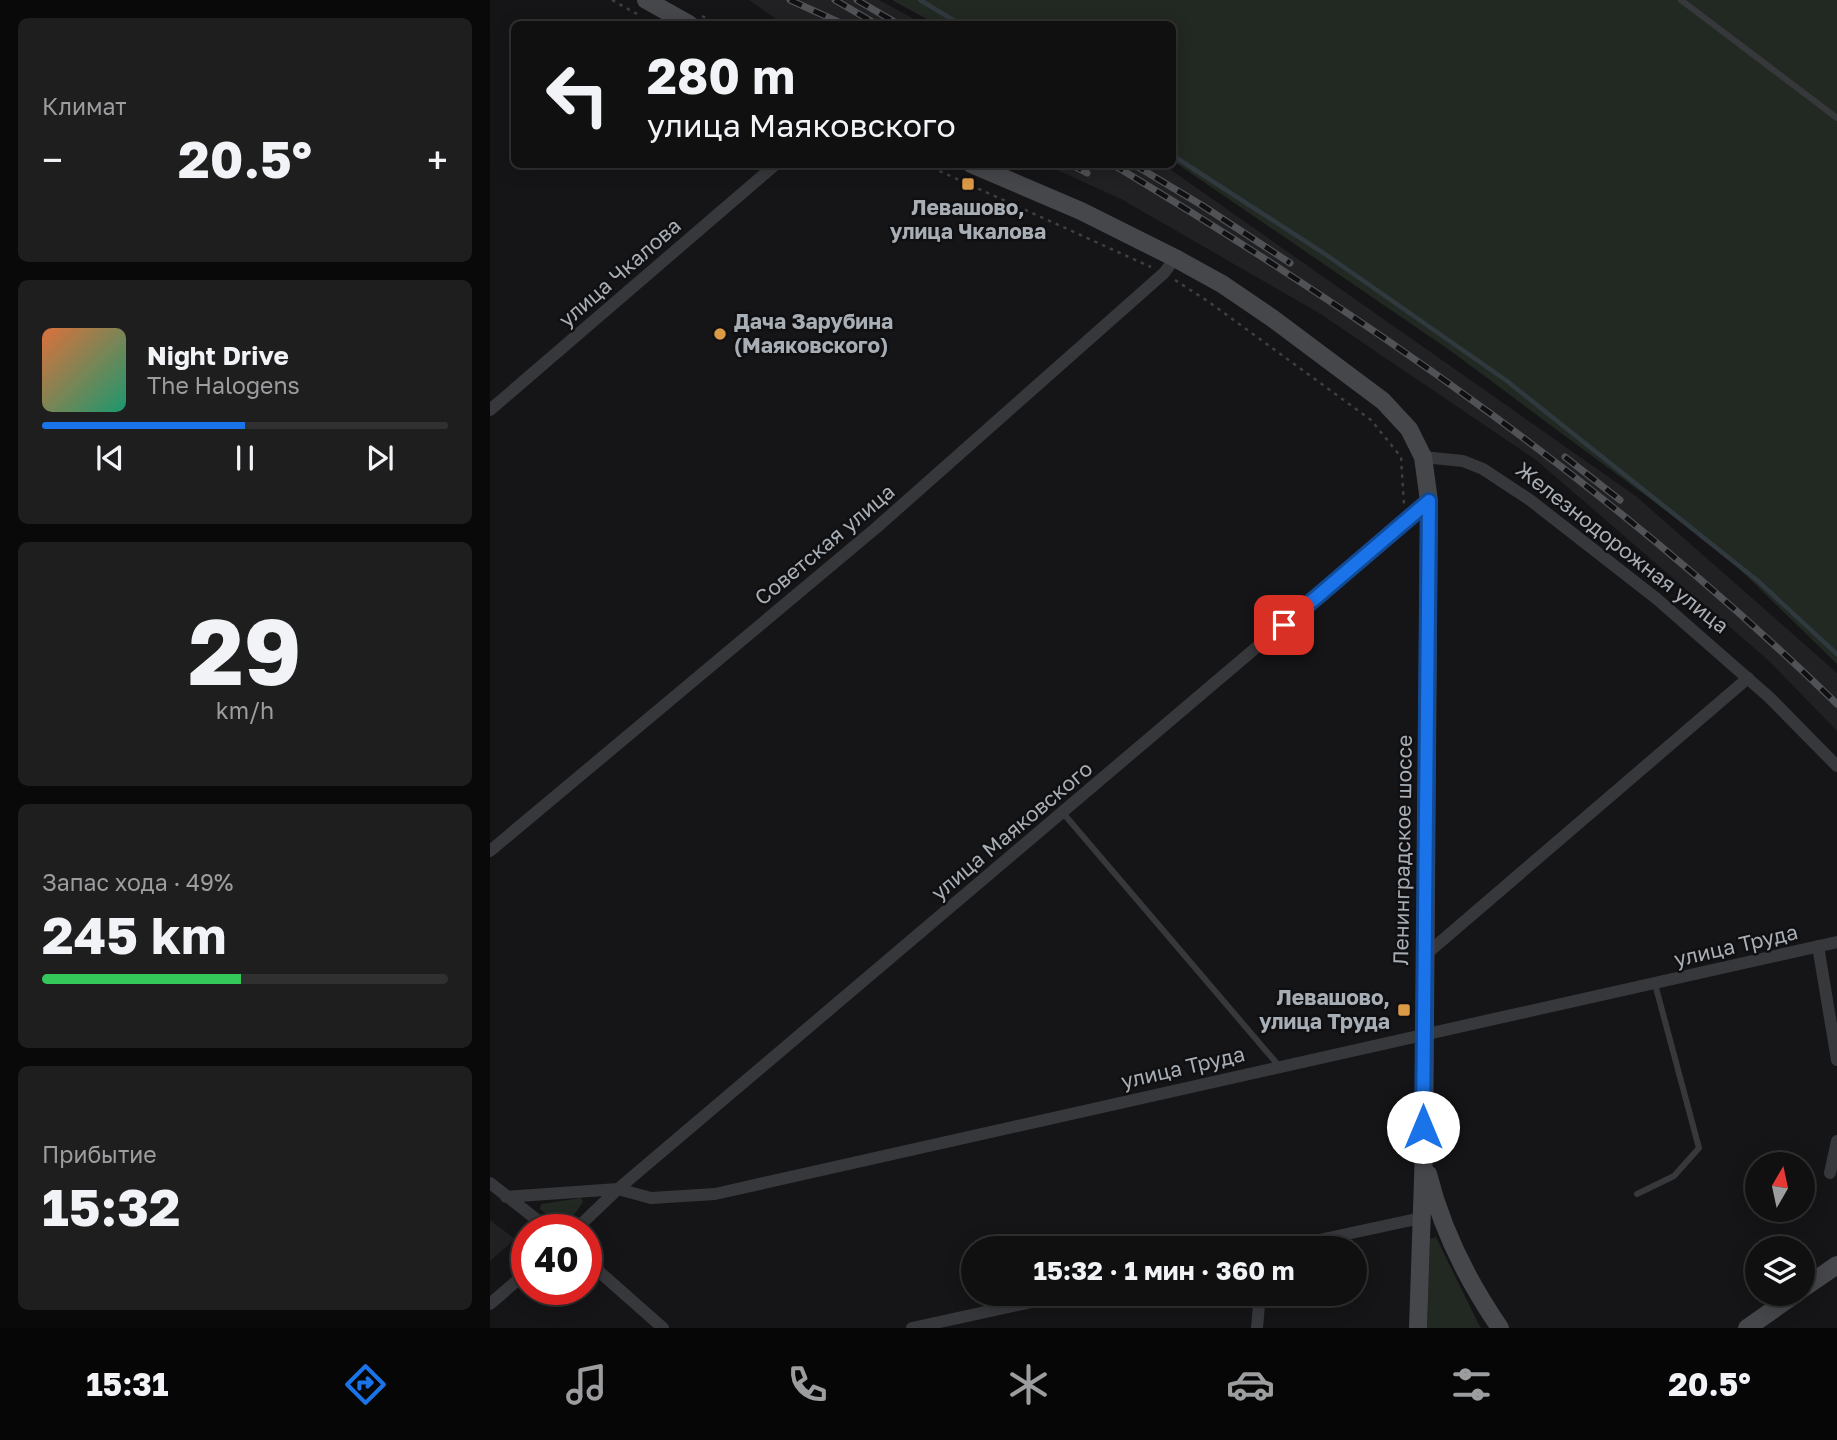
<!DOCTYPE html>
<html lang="ru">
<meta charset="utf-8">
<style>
:root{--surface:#101011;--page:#1e1e1f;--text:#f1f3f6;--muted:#9c9d9f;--line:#303031;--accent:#1a73e8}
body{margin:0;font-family:"Golos Text",sans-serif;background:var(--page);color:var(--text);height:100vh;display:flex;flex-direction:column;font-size:26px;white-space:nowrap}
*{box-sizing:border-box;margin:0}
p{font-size:23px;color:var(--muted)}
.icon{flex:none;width:38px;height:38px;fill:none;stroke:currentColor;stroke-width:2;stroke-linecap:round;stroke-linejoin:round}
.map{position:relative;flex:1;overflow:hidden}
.panel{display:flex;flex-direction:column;gap:18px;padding:18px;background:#090909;width:490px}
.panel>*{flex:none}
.banner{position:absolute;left:21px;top:21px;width:665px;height:147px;border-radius:10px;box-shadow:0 4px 18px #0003,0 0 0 2px var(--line);background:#101011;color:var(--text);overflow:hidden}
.needle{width:46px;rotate:9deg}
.buttons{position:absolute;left:1255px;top:1152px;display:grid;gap:14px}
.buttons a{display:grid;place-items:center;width:70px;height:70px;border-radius:50%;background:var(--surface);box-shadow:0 4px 18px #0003,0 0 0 2px var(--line);font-size:35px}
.speed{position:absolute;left:21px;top:1214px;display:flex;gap:14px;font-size:35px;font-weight:700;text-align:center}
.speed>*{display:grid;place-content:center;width:91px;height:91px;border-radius:50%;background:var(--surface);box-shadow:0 4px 18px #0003,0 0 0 2px var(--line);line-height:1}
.speed .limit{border:10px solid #d22;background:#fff;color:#111}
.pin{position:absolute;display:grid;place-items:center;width:60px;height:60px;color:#fff;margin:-30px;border-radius:14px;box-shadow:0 4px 10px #0006}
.me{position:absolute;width:77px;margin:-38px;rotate:0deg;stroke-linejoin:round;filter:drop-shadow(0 0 5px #0008)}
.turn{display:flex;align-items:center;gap:24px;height:147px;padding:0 21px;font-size:32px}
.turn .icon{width:91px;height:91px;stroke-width:2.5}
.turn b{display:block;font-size:49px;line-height:60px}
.big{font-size:52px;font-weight:700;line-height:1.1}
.panel .card{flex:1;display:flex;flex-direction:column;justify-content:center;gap:10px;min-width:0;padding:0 24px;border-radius:10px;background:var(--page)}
.panel .dial{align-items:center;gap:0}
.dial b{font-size:91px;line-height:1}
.song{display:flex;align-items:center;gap:21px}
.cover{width:84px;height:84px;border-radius:10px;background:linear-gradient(135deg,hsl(20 70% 55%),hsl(160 70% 35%))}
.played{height:7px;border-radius:4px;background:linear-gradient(90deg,var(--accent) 50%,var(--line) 50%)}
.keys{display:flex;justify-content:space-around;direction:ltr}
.heat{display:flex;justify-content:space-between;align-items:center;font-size:38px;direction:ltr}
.charge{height:10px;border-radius:5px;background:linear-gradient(90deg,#34c759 49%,var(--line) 0)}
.trip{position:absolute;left:471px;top:1236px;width:406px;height:70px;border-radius:35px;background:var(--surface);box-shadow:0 4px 18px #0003,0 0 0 2px var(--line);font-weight:700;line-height:70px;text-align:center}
.menu{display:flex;height:112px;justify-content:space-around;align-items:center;background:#060607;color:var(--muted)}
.menu .icon{width:49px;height:49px}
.menu .current{color:var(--accent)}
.menu b{font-size:32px;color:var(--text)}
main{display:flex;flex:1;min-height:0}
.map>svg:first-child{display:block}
</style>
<main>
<section class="panel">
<div class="card"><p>Климат</p>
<div class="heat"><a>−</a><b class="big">20.5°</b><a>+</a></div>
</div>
<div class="card">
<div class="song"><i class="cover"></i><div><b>Night Drive</b><p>The Halogens</p></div></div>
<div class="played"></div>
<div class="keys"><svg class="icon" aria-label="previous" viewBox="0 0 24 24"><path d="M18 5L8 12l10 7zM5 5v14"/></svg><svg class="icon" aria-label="pause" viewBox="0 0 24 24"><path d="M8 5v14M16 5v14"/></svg><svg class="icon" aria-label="next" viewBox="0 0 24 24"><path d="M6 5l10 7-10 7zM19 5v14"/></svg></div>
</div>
<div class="card dial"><b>29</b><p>km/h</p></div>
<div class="card"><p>Запас хода · 49%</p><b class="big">245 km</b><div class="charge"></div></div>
<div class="card"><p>Прибытие</p><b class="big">15:32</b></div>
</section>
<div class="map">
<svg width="1347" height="1328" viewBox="0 0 1347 1328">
<rect width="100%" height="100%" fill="#151517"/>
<path fill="#212123" d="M259,0H389L433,24H293Z
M556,165H674L1147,497L1347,673V731L1278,660L1046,460L829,313L631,199Z
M0,1220L25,1239L0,1261Z"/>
<path fill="#222822" d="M402,0H1347V664L1233,553L958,349L683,161L682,24H446Z
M91,1198L93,1202L77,1225L71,1226L50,1209L51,1204Z
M946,1237L988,1323L991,1328H937L940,1239Z"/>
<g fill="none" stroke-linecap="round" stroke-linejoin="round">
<path stroke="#30393e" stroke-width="4.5" d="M430,0L470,24
M682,155L835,254L1017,381L1268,581L1347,654"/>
<path stroke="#3d3f42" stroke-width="2.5" stroke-dasharray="3.5 5" stroke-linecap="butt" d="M122,0L147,14
M212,16L227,24
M434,164L661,267
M685,280L719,302L881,420L911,457L914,505"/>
<path stroke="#36383b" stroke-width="6" d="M1191,0L1347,118
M573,813L789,1066
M1147,1194L1184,1176L1209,1148L1165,984"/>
<path stroke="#36383b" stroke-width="12" d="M0,410L286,164
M933,457L973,461L993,469L1040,500L1167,599L1279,697L1347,766
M0,851L386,528L674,273L685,258
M1328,946L1347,1060
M934,956L1258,678
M1340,1173L1347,1141
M0,1183L60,1230
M16,1197L128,1189L161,1198L225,1194L1347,942
M85,1230L128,1189L939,501
M792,1248L931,1218
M96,1260L173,1328
M0,1304L37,1272
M422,1328L583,1293
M767,1328L770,1293"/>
<path stroke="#45474b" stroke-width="18" d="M156,0L199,24
M481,164L591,211L685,258L732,284L782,318L893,401L919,429L933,457L939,501L934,1150L928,1328
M938,1174C952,1230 977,1280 1010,1328
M1312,1289L1347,1265
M1257,1328L1307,1293"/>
<g stroke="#505256" stroke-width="7">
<path id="rail" d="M300,0L353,24
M345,0L386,24
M367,0L408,24
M580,164L597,173
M622,164C879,318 1132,495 1347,704
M643,164L713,206L800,263
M1075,457L1130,500"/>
</g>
<use href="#rail" stroke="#101012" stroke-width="4.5" stroke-dasharray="13" stroke-linecap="butt"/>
</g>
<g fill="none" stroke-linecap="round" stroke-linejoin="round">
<g stroke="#114b97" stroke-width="18">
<path id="route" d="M794,625L939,501L933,1127"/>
</g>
<use href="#route" stroke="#1a73e8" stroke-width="12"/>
</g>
<g fill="#dd9a46" stroke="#101012" stroke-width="2.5">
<rect x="471" y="177" width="14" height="14" rx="3.5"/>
<circle cx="230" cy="334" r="7"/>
<rect x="907" y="1003" width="14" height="14" rx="3.5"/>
</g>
<g text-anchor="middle" stroke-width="5" stroke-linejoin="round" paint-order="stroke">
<g font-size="21" font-weight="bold" fill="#a8aeb5" stroke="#101012">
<text x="478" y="215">Левашово,<tspan x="478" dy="24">улица Чкалова</tspan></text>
<text x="244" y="329" text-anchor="start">Дача Зарубина<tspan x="244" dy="24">(Маяковского)</tspan></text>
<text x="900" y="1005" text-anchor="end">Левашово,<tspan x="900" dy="24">улица Труда</tspan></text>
</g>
<g font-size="21" fill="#a8aeb5" stroke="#101012">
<text transform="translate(130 273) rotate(-41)" y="7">улица Чкалова</text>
<text transform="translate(335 545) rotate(-40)" y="7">Советская улица</text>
<text transform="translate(1132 548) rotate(38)" y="7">Железнодорожная улица</text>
<text transform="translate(522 831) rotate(-40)" y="7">улица Маяковского</text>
<text transform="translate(913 850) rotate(-89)" y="7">Ленинградское шоссе</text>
<text transform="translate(1246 946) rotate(-13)" y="7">улица Труда</text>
<text transform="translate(693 1068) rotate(-13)" y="7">улица Труда</text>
</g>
</g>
</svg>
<div class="buttons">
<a><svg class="needle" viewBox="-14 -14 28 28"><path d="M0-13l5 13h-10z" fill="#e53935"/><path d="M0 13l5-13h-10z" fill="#9c9d9f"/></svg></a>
<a><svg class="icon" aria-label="layers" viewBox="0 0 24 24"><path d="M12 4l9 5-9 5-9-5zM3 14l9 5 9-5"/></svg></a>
</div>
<div class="speed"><div class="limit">40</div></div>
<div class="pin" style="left:794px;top:625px;background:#d93025"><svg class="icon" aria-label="arrive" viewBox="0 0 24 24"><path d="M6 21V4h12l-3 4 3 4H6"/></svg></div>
<svg class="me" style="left:933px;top:1127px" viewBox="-20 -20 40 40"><circle r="19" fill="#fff"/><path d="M0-13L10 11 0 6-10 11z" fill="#1a73e8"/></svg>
<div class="trip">15:32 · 1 мин · 360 m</div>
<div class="banner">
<div class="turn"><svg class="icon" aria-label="left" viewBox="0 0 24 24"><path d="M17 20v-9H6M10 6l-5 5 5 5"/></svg><div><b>280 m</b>улица Маяковского</div></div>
</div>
</div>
</main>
<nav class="menu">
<b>15:31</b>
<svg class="icon current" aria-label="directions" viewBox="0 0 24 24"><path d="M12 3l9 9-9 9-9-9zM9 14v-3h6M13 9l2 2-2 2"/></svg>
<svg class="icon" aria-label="music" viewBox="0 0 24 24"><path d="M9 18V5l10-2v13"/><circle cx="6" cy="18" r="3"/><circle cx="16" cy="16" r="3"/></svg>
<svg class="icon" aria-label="phone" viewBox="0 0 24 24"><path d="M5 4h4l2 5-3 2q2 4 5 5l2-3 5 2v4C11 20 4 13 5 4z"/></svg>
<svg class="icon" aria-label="climate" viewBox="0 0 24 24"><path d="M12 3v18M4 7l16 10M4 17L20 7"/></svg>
<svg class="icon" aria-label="car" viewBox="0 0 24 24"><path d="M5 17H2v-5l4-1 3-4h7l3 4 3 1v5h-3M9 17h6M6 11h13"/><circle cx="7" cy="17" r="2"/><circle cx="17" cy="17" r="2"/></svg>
<svg class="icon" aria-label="filters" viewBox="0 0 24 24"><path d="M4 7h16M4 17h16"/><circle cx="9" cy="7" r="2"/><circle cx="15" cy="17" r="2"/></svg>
<b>20.5°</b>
</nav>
